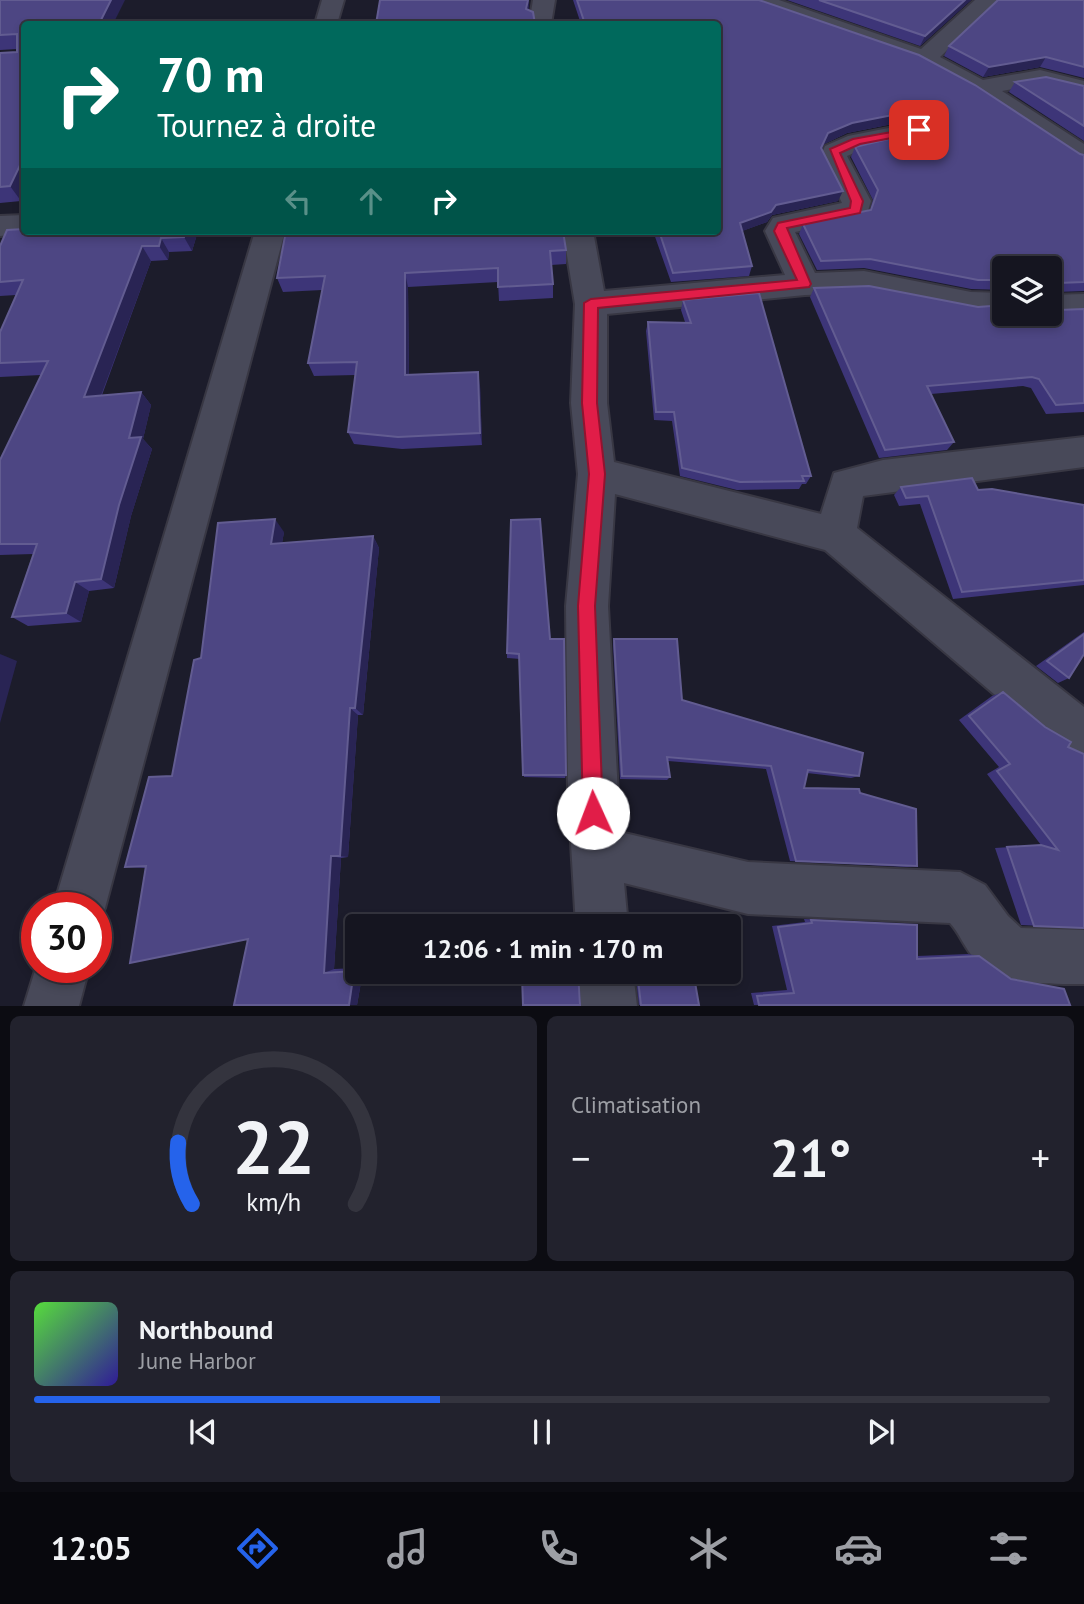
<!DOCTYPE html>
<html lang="fr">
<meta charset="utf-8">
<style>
:root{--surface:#151520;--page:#22222d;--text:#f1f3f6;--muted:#9d9fa5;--line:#34343e;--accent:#2563eb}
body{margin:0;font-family:"PT Sans",sans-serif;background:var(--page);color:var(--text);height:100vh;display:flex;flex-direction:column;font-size:26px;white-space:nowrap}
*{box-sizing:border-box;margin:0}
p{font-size:23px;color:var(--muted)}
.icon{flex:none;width:38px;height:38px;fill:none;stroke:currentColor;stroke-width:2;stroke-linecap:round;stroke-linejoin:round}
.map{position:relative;height:1006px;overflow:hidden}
.details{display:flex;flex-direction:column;gap:10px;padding:10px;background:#0c0c12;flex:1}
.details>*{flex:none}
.banner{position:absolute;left:21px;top:21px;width:700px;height:214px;border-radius:7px;box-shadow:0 4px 10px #0003,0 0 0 2px var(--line);background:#00695c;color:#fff;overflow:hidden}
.controls{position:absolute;left:992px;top:256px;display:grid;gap:14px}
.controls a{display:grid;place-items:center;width:70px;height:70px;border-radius:7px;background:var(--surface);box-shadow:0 4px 10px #0003,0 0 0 2px var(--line);font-size:35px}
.speed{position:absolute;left:21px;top:892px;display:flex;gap:14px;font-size:35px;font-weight:700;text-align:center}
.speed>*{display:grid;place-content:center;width:91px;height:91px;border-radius:50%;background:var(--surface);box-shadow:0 4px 10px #0003,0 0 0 2px var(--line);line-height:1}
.speed .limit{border:10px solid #d22;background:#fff;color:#111}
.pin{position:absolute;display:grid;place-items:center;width:60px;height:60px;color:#fff;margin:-30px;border-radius:14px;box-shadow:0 4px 10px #0006}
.me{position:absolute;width:77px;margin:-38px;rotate:358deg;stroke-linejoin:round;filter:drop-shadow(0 0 5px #0008)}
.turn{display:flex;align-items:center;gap:24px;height:147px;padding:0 21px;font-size:32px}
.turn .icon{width:91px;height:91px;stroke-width:2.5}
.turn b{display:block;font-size:49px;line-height:60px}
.lanes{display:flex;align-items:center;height:66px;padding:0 21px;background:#0003;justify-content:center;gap:35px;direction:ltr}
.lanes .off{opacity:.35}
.big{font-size:52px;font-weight:800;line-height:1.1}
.details .widget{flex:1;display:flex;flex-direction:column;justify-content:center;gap:10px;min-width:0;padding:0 24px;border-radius:10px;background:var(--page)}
.details .dial{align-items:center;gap:0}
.dial svg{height:182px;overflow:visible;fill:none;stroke:var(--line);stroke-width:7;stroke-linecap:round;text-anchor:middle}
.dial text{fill:var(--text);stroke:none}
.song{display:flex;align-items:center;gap:21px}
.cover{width:84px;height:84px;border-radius:10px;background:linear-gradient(135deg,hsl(110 70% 55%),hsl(250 70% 35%))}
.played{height:7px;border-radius:4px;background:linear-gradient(90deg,var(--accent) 40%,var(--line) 40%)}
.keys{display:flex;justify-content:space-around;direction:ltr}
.heat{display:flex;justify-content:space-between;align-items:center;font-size:38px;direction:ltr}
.details .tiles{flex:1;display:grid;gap:10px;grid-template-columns:1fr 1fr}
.widget:last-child{grid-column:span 2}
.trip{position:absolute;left:345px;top:914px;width:396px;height:70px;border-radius:7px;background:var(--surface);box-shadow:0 4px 10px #0003,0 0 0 2px var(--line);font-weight:800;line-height:70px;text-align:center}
.menu{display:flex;height:112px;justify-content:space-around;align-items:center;background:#08080d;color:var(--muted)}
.menu .icon{width:49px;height:49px}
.menu .current{color:var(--accent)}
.menu b{font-size:32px;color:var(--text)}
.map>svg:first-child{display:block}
</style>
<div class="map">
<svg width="1084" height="1006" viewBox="0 0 1084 1006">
<rect width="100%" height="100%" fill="#1c1c2b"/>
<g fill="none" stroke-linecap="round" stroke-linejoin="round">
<g stroke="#383743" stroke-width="4">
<path id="minor" d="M322,0H344L337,24H315Z
M533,0H555L551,24H529Z
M747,0H779L921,49L975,0H999L940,57L983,80L1040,70L1084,81V95L1040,84L1002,91L1084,144V164L1074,162L971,93L915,63L750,5Z
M919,122L928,124L932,130L928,136L864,149L847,156L871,201L866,217L795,232L815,273L864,271L971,292L1004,293V313H1011L971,314L864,293L805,295L607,314V403L614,462L821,514L834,473L883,460L1084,437V467L863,496L857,528L1084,707V757L1035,729L825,550L615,494L608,606L620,832L748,862L960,872L985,885L1008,916L1021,928L1084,930V984C1047,984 1005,986 975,959C965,949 960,934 950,923L748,914L624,883L628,926H576L568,794L566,606L578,474L571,403L575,304L563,231H593L604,291L785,275L765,231L773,218L842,203L820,157L825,146L848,136Z
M24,215V231L34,232L0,236V216Z
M255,231H285L105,908L96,927V908H53Z
M1084,294V316L1050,317L1038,313H1050V295Z
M37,964V968H89L79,1006H24Z
M579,971H633L637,1006H581Z"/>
</g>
<use href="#minor" fill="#484959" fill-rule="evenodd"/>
</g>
<path fill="#3d3578" d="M0,0L24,24L21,201L0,203V53L17,52V49L0,50Z
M573,0H759L1080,154L1084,155V291L1057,292L1056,301L1051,306L1059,310L1084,309V412L1046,414L1031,388L1023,386L931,394L954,442L947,450L879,458L810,297L814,288L978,307L1050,313L1004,268V294V290L971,289L864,268L817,270L799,234L803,224L870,210L873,200L851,157L855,147L933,129L929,121L918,119L847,133L824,144L822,149L838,201L772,215L767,222L742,231L752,266L749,276L671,282L653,231H718V24H581Z
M787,0H971L920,46Z
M1084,0V78L1040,67L983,77L944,56L949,46Z
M1015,82L1084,86V141L1009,92Z
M198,231L192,251L169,252L168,260L151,261L102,395L141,392L151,405L143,439L152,449L131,516L114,588L89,591L81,622L28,626L12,617L33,554L0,555V460L41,375L0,377V332L16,295L0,296V246Z
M286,231L566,250V264L551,265L553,284V298L499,301L498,282L408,287L409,375L480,385L482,445L402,449L354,444L348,432L355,375L314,376L308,363L322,290L283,292L277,278Z
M683,300L811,476L806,484H802L799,489L737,490L680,476L672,421L654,420L646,331L648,322H685L681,310Z
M901,487L978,490L1084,505V585L953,599L920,504L899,506L894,495Z
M284,532L282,543L373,536L379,548L363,715H358L348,857L341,858L334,969L357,968V971H363L357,1005L248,940L145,868L125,867L172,776L201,658Z
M1084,632V654L1069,678L1058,683L1036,666Z
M550,639L566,775L565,778L524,777L520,659L507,658V653Z
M614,639L682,700L859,776L851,778L807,773L804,788L860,793L917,866L907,867L790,861L766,769L668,761L670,777L667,780L620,779L613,644Z
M1003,692L1068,747L1084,928L1021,925L995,848L1041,845L987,774L999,767L959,720L992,696Z
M804,919L907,924L917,956L968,954L979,956L1011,979L1070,1005H754L751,993L787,990L772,926L805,922Z
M542,971H629H578L522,976V974Z
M635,971L660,973L670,971H693L699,1005H639Z"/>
<path fill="#292454" d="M111,0H125L113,24H99Z
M528,0H529V7L526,24V9Z
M965,0H971L920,46L925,36Z
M1046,57L1040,67L983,77L989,67Z
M923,109L918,119L847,133L824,144L818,158L828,133L852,123Z
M24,157V193L21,201L10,186Z
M843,191L838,201L772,215L767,222L737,233L740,223L776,205Z
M186,231H198L192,251L184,237Z
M161,238L169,252L168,260L159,246Z
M142,246L151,261L96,409L84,397Z
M405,273L408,287L409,388L405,375Z
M478,372L480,385L482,445L480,433Z
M141,392L151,405L143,439L152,449L131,516L114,588L101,579L129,438Z
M275,519L284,532L280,556L271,544Z
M373,536L379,548L363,715L355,708Z
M75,582L89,591L81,622L66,613Z
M0,654L17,661L0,723Z
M350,708L358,715L348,857L340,856Z
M331,856L341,858L334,969L324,973Z
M357,970V971H363L357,1005H349L354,971Z"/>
<path fill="#4d4683" stroke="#625c91" stroke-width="2" d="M0,0H111L99,24H24V157L10,186L0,187V53L17,52V34L0,35Z
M380,0H528L526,9L533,12L535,24H376Z
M577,0H759L919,55L975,85L1080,154L1084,155V282L1058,283L1056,301L1050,302V268H1004V280H978L870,259L821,261L803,224L871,210L878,190L855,147L934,128L939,121L934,111L923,109L852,123L828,133L821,148L843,191L776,205L771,212L740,223L752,266L673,273L659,231H718V24H585Z
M819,0H965L925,36Z
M998,0H1084V67L1046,57L989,67L949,46Z
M1046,77L1084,86V126L1015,82Z
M24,229V231H186L184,237L161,238L159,246H142L84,397L141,392L129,438L141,437L119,505L101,579L75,582L66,613L12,617L37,544H0V460L48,361L0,363V332L23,280L0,282V246L7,230Z
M286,231H563L566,250L550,251L553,284L498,287V268L405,273V375L478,372L480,433L398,437L348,432L357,362L308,363L325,276L277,278Z
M869,286L978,307L1004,305V313H1050V306L1059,310L1084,309V403L1056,405L1039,379L1032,377L927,386L954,442L885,450L814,288Z
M759,293L811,476H802L804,481L740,482L682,468L674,412H656L648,322L691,323L683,300Z
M972,478L978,490L992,489L1084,505V580L962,592L928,496L906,498L901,487Z
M275,519L271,544L373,536L355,708H350L340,856H331L324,973L354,971L349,1005H234L248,939L130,963L146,866L125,867L149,777L172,776L194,660L201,658L218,523Z
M540,519L550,639H564L566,775H523L519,654L507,653L511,520Z
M1084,634V654L1069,678L1047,661Z
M614,639H677L682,700L863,753L859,776L808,770L804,788L859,789L860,793L916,809L917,866L796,861L771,766L667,757L670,777L622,776Z
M1003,692L1045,727L1071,742L1068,747L1084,754V928L1034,926L1007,847L1041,845L1058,850L997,771L1010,764L969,716Z
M811,920L917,925V959L979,956L1011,979L1064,989L1070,1005H759L757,996L794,993L778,927L812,923Z
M559,971H625H578L580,1005H523L522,976Z
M637,971H659L660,975L693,971L699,1005H641Z"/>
<path fill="#e11d48" stroke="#92132f" stroke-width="2" d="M919,127L924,130L923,132L860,144L840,153L863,201L860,213L787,228L811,284L809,287L598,308L597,403L605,474L595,606L603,813L600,820L593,823L586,820L583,813L578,606L589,474L582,403L584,303L591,299L797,280L774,231L778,223L850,208L851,201L830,149L853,139Z"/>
</svg>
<div class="controls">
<a><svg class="icon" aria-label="layers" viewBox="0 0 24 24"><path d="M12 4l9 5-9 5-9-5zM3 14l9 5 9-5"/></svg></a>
</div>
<div class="speed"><div class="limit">30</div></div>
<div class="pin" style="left:919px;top:130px;background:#d93025"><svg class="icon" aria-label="arrive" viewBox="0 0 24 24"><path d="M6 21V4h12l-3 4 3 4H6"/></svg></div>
<svg class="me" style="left:593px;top:813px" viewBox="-20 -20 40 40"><circle r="19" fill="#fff"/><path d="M0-13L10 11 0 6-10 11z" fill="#e11d48"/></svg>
<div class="trip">12:06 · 1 min · 170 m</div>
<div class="banner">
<div class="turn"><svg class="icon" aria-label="right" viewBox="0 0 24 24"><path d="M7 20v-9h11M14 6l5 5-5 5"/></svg><div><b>70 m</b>Tournez à droite</div></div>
<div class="lanes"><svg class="icon off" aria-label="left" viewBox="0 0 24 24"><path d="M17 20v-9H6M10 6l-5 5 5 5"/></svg><svg class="icon off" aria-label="ahead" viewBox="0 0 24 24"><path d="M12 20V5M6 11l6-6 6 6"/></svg><svg class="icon" aria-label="right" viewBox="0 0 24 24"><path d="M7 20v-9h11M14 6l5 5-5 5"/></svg></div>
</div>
</div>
<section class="details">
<div class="tiles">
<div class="widget dial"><svg viewBox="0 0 100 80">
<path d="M14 69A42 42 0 1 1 86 69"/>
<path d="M14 69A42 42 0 0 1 8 42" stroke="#2563eb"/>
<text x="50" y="56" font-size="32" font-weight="700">22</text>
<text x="50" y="72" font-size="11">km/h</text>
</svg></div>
<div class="widget"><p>Climatisation</p>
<div class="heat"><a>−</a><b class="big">21°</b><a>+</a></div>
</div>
<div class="widget">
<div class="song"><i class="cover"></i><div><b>Northbound</b><p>June Harbor</p></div></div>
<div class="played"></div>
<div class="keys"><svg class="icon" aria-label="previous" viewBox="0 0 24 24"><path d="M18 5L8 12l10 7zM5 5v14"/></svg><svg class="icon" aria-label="pause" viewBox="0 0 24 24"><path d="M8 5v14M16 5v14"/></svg><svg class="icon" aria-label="next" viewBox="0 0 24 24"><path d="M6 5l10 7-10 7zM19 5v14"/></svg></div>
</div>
</div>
</section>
<nav class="menu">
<b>12:05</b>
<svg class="icon current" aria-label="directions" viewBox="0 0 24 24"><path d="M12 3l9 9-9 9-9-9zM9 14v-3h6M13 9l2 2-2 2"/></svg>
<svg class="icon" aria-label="music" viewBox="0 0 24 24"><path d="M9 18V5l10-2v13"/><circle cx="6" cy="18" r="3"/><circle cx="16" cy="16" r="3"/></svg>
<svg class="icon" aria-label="phone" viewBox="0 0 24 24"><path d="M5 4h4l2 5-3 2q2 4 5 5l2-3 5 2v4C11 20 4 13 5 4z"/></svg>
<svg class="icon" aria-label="climate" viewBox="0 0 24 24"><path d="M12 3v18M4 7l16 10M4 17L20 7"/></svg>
<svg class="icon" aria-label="car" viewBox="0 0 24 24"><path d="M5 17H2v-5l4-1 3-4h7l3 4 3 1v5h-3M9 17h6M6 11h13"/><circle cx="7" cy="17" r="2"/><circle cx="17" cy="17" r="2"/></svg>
<svg class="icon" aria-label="filters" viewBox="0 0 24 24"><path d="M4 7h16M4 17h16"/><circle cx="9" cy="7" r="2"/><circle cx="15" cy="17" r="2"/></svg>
</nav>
